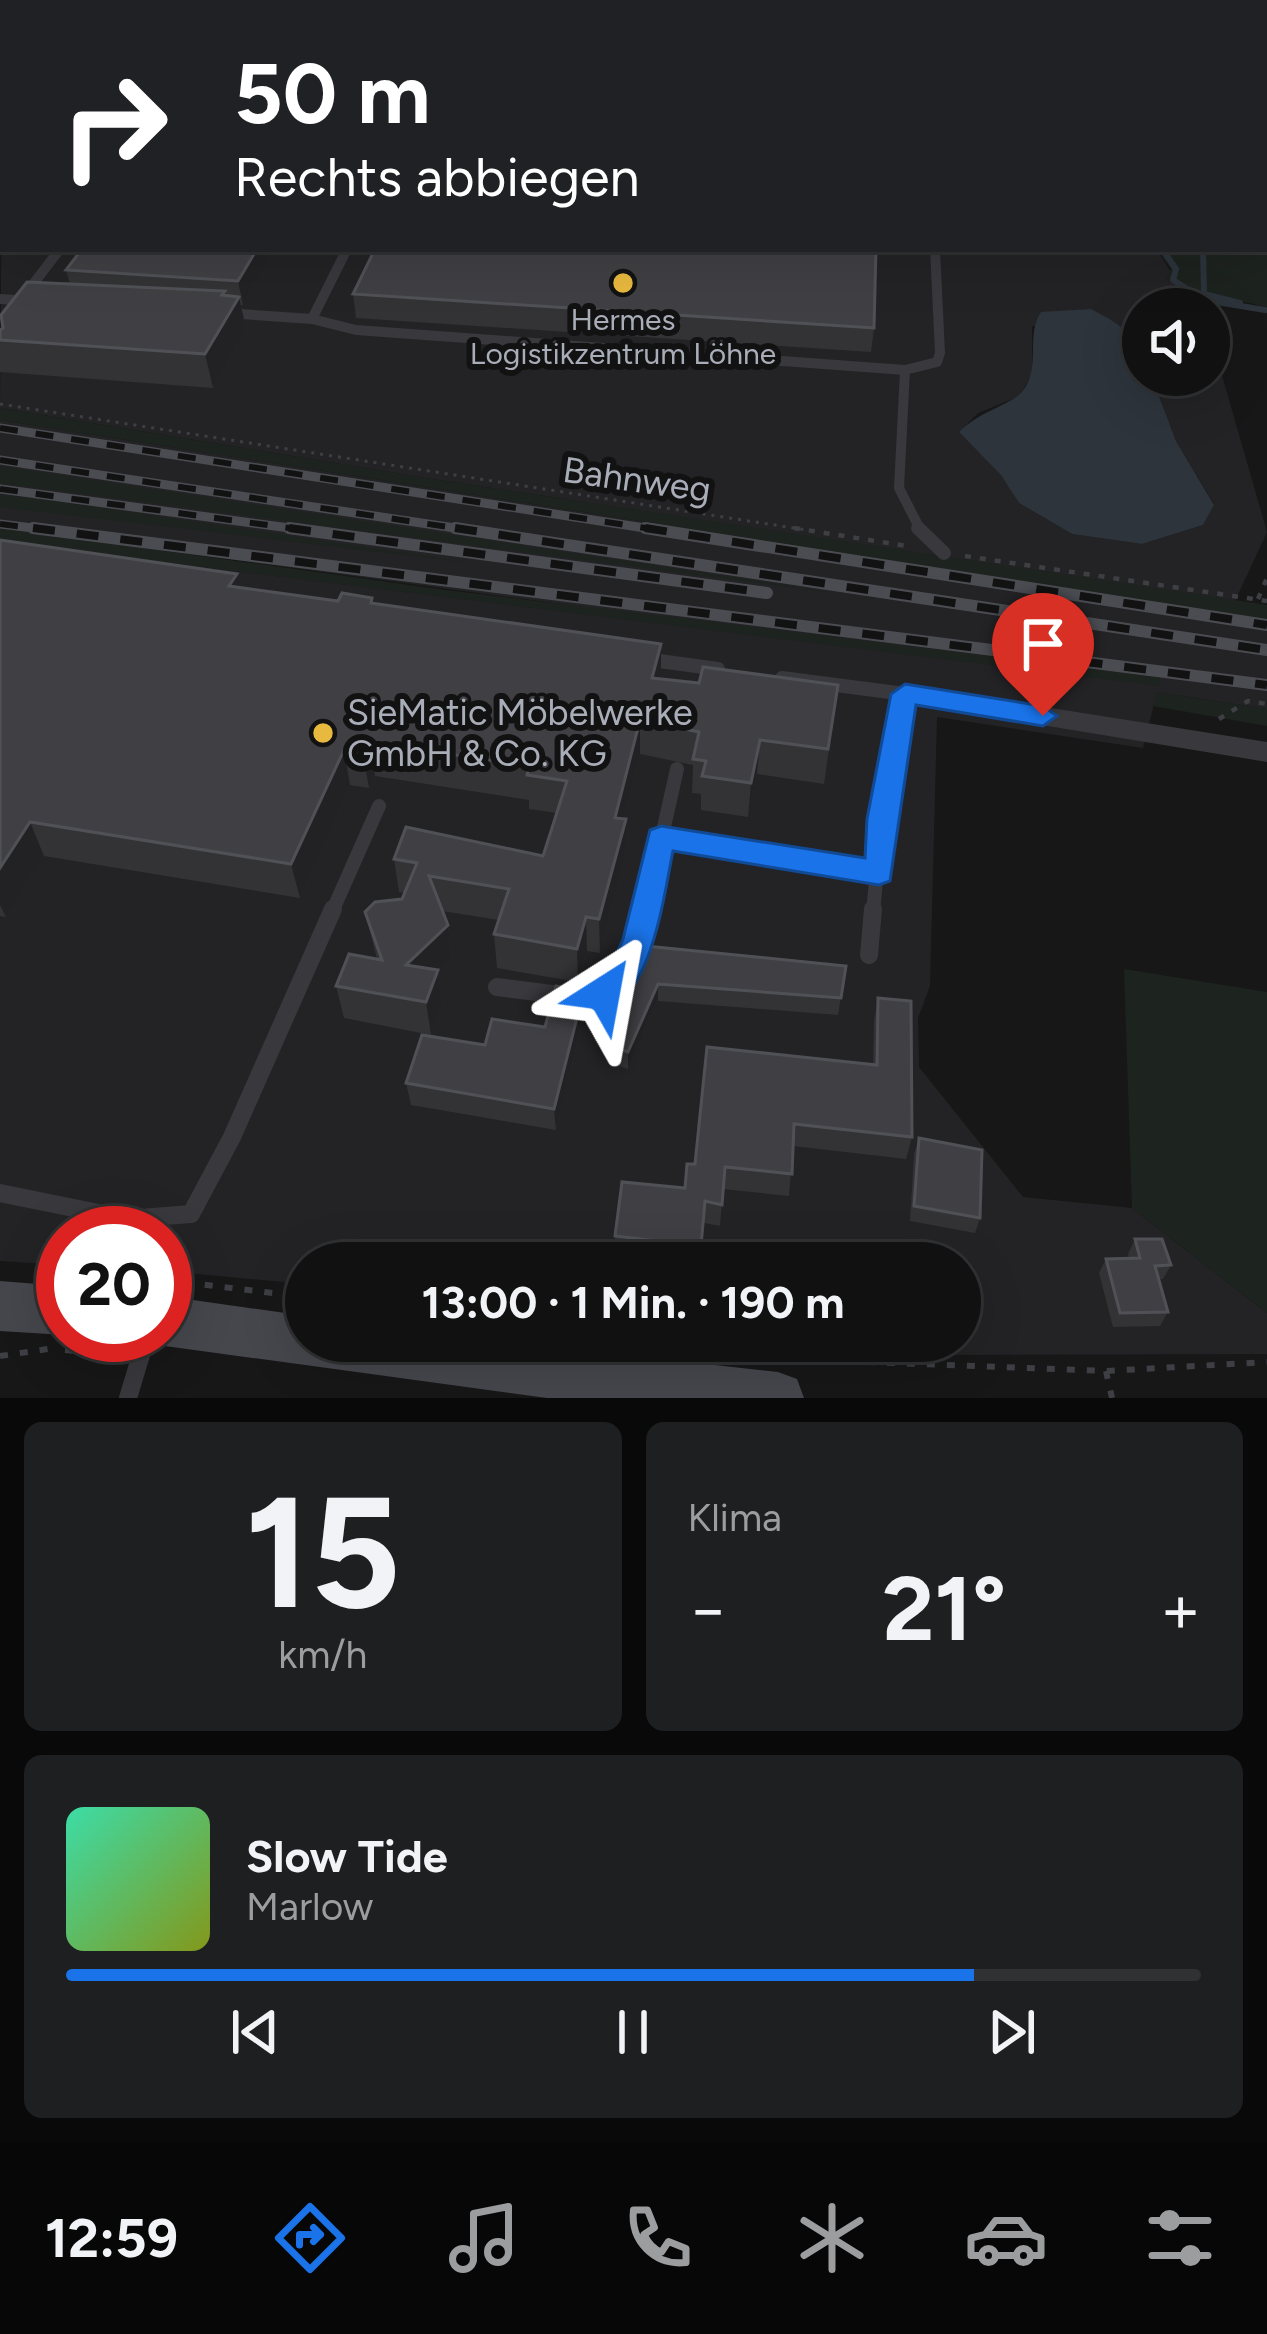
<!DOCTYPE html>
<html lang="de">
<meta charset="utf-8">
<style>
:root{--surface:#111112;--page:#1e1f20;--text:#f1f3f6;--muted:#9c9d9f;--line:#303132;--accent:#1a73e8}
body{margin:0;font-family:Figtree,sans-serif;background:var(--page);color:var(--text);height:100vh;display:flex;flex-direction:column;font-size:45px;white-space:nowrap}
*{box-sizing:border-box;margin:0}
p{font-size:39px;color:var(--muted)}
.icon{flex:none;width:66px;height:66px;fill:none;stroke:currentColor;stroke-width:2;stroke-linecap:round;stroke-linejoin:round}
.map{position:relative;height:1398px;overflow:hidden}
.drawer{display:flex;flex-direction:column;gap:24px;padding:24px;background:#09090a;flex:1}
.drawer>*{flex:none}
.top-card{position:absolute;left:0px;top:0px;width:1269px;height:252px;box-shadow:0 12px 48px #0002,0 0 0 3px var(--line);background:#202124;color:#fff;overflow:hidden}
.buttons{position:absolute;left:1122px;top:288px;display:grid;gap:24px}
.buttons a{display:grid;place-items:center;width:108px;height:108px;border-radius:50%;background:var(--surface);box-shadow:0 12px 48px #0002,0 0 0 3px var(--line);font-size:60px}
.speed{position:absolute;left:36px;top:1206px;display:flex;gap:24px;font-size:60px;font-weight:700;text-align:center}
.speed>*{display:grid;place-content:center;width:156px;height:156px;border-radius:50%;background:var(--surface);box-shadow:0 12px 48px #0002,0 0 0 3px var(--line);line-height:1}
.speed .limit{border:18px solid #d22;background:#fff;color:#111}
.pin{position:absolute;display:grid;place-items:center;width:102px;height:102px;color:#fff;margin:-123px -51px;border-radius:50% 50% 50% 0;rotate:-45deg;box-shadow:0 0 12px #0007}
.pin .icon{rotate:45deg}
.me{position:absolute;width:132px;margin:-66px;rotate:34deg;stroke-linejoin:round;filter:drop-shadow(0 0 9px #0008)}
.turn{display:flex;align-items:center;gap:42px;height:252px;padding:0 36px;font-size:54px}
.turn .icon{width:156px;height:156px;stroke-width:2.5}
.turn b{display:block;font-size:84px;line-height:102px}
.big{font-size:90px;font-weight:700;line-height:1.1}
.drawer .card{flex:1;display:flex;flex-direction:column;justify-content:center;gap:18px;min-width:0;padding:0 42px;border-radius:18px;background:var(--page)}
.drawer .dial{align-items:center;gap:0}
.dial b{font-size:156px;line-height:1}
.song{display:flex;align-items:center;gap:36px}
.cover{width:144px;height:144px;border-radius:18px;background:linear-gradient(135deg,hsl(160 70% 55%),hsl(70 70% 35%))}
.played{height:12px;border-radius:6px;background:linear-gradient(90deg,var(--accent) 80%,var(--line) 80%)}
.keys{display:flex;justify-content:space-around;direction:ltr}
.heat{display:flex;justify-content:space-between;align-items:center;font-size:66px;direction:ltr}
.drawer .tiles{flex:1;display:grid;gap:24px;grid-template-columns:1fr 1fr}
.card:last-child{grid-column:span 2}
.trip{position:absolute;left:285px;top:1242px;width:696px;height:120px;border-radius:60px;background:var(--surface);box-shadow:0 12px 48px #0002,0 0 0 3px var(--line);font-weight:700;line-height:120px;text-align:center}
.menu{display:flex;height:192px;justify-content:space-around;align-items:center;background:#070707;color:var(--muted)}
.menu .icon{width:84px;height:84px}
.menu .active{color:var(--accent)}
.menu b{font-size:54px;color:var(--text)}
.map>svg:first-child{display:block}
</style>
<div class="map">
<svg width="1267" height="1398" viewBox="0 0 1267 1398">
<rect width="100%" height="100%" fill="#171718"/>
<path fill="#232325" d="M3,16V249H1156L1186,295L1209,304L1208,309H1143V352L1125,327L1032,326V374L1020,396L978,413L959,432L1002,475L1019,503L1072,534L1142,544L1203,525L1214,504L1176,441L1151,375H1209V350L1219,365L1267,532L1235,601L432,479L0,408Z
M0,420L1267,620V709L1157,692L1143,748L937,717L930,986L918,1018L919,1067L1023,1197L1132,1208L1267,1313V1354L931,1355L796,1341H960V1263H306V1284L165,1271V1233H63V1265L0,1261V542L1158,685L0,528Z"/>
<path fill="#1d231e" d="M1267,125V307L1221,297L1209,304L1166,279L1171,269L1156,249H1266Z
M0,408L432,479L1267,605V620L0,420Z
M0,466L849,595L0,483Z
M0,494L63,502L472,563L0,507Z
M0,528L438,589L1160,676L1159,686L0,542Z
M1157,692L1267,709V726L1153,706Z
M1124,969L1267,992V1313L1132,1208Z"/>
<path fill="#2d343c" d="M1091,309C1122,325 1143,338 1143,375H1151L1176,441L1214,505L1203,525L1142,544L1072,534L1019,503L1001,475L959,432C978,412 1012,404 1022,392C1042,368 1025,336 1041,312Z"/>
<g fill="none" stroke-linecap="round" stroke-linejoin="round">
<path stroke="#2d343c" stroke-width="4.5" d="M1013,0L1018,3"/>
<path stroke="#2d343c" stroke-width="6" d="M1162,249L1176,269L1173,280L1205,300L1265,310
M1203,249L1204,294L1240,303"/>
<path stroke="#3e3f44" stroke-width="3" stroke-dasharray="3 6" stroke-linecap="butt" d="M0,404L813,531"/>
<path stroke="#3e3f44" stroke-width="4.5" stroke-dasharray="6 9" stroke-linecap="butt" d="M794,528L907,546
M965,556L1267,601
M1258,599L1267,578
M1219,719L1248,701L1267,704"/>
<path stroke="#3e3f44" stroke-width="6" stroke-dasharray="8 12" stroke-linecap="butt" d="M165,1280L306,1297
M65,1350L119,1355
M0,1356L48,1349
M787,1359L1106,1371L1267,1362
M1106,1371L1112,1398"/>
<path stroke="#38383d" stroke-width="9" d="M0,141L3,137"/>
<path stroke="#38383d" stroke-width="10" d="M24,296L60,249
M0,299L31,301
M227,313L312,319L356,330L905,370L937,362L940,353L935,249
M312,319L347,249
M905,370L899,488L921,531"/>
<path stroke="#38383d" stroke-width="14" d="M918,528L944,553
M645,659L718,669
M782,678L905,694L882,819L873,912
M661,838L879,873
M332,912L379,806
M645,912L677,769"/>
<path stroke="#38383d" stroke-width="18" d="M869,955L873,909
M497,987L591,999L623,978L646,909
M0,1193L128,1219L191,1214L232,1137L333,909
M128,1398L147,1335"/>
<path fill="#38383d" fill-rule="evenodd" d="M905,685L1267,742V762L895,701L892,694Z"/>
<path fill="#46474d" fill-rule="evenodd" d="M0,1281L63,1286L65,1335L0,1331Z
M165,1296L306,1316V1341H500L778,1372L797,1379L804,1398H547L165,1346L146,1335H165Z"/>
<g stroke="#4b4c52" stroke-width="9">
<path id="rail-far1" d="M0,428L664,531
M0,460L475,531
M0,489L312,531
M0,524L57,531"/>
</g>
<g stroke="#4b4c52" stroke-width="12">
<path id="rail" d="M33,528L1267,685
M289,528L767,593
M455,528L1267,650
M645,528L1267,625"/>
</g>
<use href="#rail-far1" stroke="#121213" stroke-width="6" stroke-dasharray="18" stroke-linecap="butt"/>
<use href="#rail" stroke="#121213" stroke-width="8" stroke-dasharray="22" stroke-linecap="butt"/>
</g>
<path fill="#333336" d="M31,0H171L168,3H32Z
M449,0H882L495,2Z
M82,249H275L243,305H241L246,329L213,388L0,372V330L70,284L66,270Z
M353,294L874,328L871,352L356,318Z
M0,540L240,587L338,601L373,603L660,679L699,683L838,685L824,784L757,774L748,817L701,810V794L692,793L693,765L640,754L624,819H626V853L600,953L587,951L578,982L497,968L494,934L499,920L442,911L448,925L452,959L438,973L443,1003L431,1035L344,1018L336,986L377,959L365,912L402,899L404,893L399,892L394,859L543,856L557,813L529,809V800L375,776L369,788L350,785L300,898L44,856L6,917L0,916Z
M646,946L846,966L838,1015L658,1001L628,1069L608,1062V1045Z
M584,990L585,1012L556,1130L411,1105L406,1083L485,1045L545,1027Z
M878,998L912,1137L906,1159L793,1146L789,1196L723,1189L720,1226L704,1223L700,1263H665L615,1257V1236L685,1188L695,1164L873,1064L874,1021Z
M919,1138L980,1218L975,1233L910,1221L914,1154Z
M1135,1239L1171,1265L1163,1279H1159L1168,1312L1160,1326L1113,1327L1099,1273L1106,1259L1129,1258L1128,1254Z"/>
<path fill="#222224" d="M141,0H171L168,3H137Z
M257,249H275L243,305L238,281Z
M225,291L230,313L239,297L246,329L213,388L205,354Z
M237,574L245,608L229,586Z
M661,644V678H652Z
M640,720V754L616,851L615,818Z
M760,740L757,774L748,817L751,783Z
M369,742L375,776L369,788L363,754Z
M344,750L350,785L300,898L291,864Z
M626,819V853L600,953L599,919Z
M30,822L44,856L6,917L0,905V868Z
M586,917L587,951L578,982L577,949Z
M448,925L452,959L438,973L443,1003L431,1035L426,1002L406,965Z
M658,984V1001L628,1069V1052Z
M584,990L585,1012L556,1130L554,1109Z"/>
<path fill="#404044" stroke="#505156" stroke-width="3" d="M88,0H141L137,3Z
M271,0H406L404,3H269Z
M496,0H882V3H495Z
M82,249H257L238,281L66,270Z
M375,249H876L874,328L353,294Z
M27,282L225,291L222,295L239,297L205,354L0,340V330L3,328L1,315Z
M0,540L237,574L229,586L338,601L342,593L372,598L371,603L661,644L652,678L699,683L703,667L838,685L828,749L760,740L751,783L702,776L706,761L693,759L699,732L640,720L615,818L626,819L599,919L586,917L577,949L494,934L509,889L429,876L448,925L406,965L438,970L426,1002L336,986L349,954L382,960L365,912L375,902L402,899L417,863L394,859L406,827L543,856L567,781L527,775L529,766L369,742L363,754L344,750L291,864L30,822L0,868Z
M646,946L846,966L841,998L658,984L628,1052L608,1045Z
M556,986L584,990L554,1109L406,1083L422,1035L485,1045L492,1019L545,1027Z
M878,998L911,1001L912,1137L794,1124L792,1174L725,1167L722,1205L705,1201L701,1246L615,1236L622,1182L685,1188L687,1164H695L707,1047L877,1065Z
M919,1138L982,1150L980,1218L914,1206Z
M1135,1239H1162L1171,1265L1155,1266L1168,1312L1120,1313L1106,1259L1140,1258Z"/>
<path fill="#1a73e8" stroke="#114b97" stroke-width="3" d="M905,684L1043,706L1057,716L1043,726L916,705L890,881L879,885L673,851C665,888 649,1023 592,1003L587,993L610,969L623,939L650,830L661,826L865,858L867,819L891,694Z"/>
<g fill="#e8b93f" stroke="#121213" stroke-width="4.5">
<circle cx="623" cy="283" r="12"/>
<circle cx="323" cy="733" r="12"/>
</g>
<g text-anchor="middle" stroke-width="12" stroke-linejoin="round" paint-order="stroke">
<g font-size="30" fill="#a9adb8" stroke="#121213">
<text x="623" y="330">Hermes<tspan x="623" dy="34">Logistikzentrum Löhne</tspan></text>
</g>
<g font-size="36" fill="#a9adb8" stroke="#121213">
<text transform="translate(637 479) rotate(8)" y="13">Bahnweg</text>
</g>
<g font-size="36" fill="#a9adb8" stroke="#121213" text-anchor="start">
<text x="347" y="725">SieMatic Möbelwerke<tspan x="347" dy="41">GmbH &amp; Co. KG</tspan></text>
</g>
</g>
</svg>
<div class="buttons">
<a><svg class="icon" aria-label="sound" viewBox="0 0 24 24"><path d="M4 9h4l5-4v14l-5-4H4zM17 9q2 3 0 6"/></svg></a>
</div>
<div class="speed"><div class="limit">20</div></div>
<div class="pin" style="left:1043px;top:716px;background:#d93025"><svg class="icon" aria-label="arrive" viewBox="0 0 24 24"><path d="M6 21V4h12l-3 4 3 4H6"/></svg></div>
<svg class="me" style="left:604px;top:993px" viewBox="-20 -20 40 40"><path d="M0-17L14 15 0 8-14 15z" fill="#1a73e8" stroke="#fff" stroke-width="4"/></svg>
<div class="trip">13:00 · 1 Min. · 190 m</div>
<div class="top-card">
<div class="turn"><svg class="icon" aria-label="right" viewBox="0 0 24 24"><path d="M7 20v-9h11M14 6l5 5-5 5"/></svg><div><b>50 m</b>Rechts abbiegen</div></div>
</div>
</div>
<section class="drawer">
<div class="tiles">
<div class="card dial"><b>15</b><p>km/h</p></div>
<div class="card"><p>Klima</p>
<div class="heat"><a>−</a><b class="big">21°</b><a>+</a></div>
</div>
<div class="card">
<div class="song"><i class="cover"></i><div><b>Slow Tide</b><p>Marlow</p></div></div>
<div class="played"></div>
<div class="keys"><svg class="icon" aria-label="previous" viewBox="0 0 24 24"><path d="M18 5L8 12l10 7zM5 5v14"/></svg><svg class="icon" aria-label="pause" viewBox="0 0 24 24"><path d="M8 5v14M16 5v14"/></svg><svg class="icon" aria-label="next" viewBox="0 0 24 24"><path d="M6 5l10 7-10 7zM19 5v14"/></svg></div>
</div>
</div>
</section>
<nav class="menu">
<b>12:59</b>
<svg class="icon active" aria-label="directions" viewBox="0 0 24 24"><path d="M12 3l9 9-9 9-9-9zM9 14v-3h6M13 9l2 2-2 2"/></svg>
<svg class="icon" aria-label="music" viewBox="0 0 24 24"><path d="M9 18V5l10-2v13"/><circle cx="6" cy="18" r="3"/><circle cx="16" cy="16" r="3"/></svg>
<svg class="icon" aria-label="phone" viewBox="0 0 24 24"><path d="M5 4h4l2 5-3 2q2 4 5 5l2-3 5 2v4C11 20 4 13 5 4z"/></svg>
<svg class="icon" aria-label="climate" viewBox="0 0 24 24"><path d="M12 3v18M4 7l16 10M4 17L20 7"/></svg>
<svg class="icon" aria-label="car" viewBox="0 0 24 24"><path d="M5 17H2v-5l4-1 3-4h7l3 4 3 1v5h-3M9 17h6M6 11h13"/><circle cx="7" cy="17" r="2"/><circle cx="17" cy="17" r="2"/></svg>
<svg class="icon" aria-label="filters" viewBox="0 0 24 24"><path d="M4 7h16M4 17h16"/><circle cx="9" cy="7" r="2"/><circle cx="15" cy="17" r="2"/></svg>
</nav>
